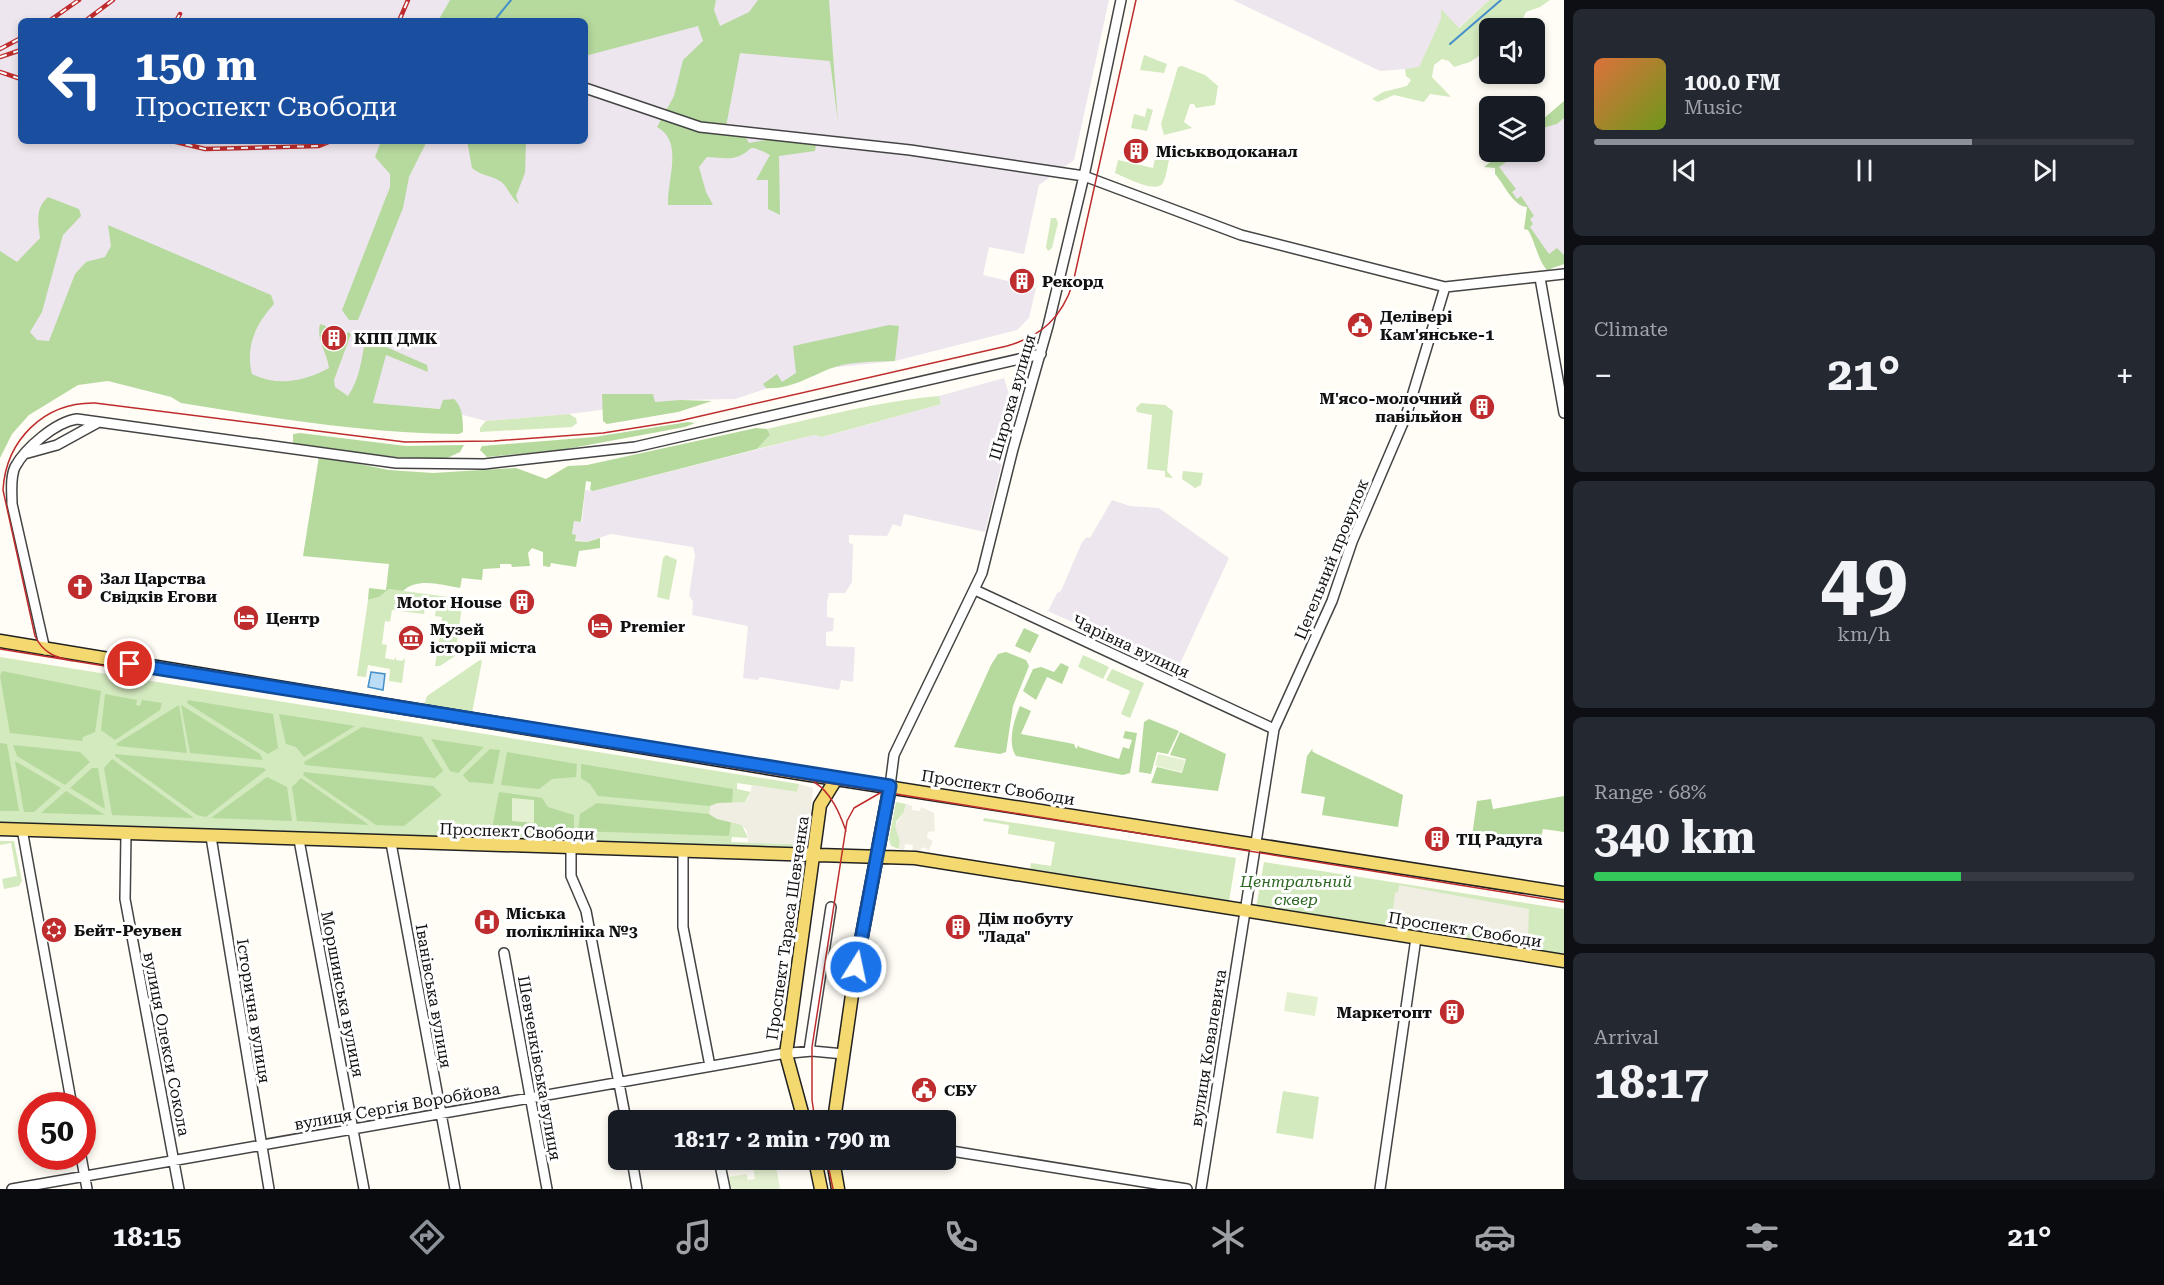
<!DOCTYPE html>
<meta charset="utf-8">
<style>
:root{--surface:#171b24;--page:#242831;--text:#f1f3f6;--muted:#9ea1a6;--line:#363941;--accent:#8c9099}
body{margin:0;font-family:"Roboto Serif",serif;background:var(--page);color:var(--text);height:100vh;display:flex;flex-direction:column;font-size:22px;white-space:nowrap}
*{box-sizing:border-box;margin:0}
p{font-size:20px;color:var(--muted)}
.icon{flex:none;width:33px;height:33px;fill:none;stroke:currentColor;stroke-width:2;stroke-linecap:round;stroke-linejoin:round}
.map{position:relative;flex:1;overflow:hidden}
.side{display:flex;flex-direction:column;gap:9px;padding:9px;background:#0d0f14;width:600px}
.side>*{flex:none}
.guide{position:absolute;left:18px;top:18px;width:570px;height:126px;border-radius:9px;box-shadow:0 3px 9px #0003;background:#1a4fa0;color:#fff;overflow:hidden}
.tools{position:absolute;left:1479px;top:18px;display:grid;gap:12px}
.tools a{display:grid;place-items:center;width:66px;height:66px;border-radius:9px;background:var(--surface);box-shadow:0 3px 9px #0003;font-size:30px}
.speed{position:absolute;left:18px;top:1092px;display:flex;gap:12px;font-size:30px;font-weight:700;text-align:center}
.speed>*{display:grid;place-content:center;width:78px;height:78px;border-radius:50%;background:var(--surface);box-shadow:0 3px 9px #0003;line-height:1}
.speed .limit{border:9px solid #d22;background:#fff;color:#111}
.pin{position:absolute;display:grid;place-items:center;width:51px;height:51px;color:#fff;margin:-26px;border:3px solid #fff;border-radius:50%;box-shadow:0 2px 6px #0007}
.me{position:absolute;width:66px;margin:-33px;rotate:10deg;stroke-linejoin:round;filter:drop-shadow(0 0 4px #0008)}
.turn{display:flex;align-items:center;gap:21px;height:126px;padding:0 18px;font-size:27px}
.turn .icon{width:78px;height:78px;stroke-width:2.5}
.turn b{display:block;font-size:42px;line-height:51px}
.big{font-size:45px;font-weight:700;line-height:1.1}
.side .card{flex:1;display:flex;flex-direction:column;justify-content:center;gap:9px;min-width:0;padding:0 21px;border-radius:9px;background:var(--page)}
.side .dial{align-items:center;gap:0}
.dial b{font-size:78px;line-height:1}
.song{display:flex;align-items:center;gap:18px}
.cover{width:72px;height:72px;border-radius:9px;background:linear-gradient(135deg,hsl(20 70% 55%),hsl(80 70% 35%))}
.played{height:6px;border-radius:3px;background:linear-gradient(90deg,var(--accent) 70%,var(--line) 70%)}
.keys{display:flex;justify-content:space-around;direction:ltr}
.heat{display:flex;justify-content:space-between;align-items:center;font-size:33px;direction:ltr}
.charge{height:9px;border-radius:4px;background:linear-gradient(90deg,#34c759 68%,var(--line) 0)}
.trip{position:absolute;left:608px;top:1110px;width:348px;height:60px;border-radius:9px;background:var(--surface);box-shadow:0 3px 9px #0003;font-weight:700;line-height:60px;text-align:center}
.dock{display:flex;height:96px;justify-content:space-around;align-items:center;background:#090b0e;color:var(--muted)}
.dock .icon{width:42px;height:42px}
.dock .current{color:var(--accent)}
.dock b{font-size:27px;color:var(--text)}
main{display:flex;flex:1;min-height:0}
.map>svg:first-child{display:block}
</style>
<main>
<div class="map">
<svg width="1564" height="1189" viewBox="0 0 1564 1189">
<rect width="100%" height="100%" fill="#fffdf5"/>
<path fill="#eee6ee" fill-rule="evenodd" d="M0,0H1109L1074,160L1039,185L1024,254L989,247L983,275L1036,288L1029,318L1017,330L895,361L829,368L735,399L680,400L569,414L486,421L440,409L373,403L0,338ZM21,21H585V141H21Z
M1233,0H1489L1446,39L1434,34L1419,68L1380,71Z
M1564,109V258H1549L1527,227V207L1520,206L1511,196L1507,186L1495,174V168L1513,152H1534L1535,133Z
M1004,378L1010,398L1007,429L1009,434L985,532L904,514L901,527L893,524L887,536L849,535V543L853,544L852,582L845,593H829L827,602V617L834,618L833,631L826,632V646L855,647L853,682L841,680L839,690L760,677L758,680L743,678L748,626L692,615L693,601L689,596L695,555L693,547L611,534L587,542L575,540L572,535L574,521L582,522L585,490L593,491L814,435L823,437L941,404L939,396Z
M1112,500L1130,506L1159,508L1229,558L1177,670L1048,611L1057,593L1061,591L1082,542L1087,537L1090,538Z"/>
<path fill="#d3e9be" d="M1489,0H1550L1540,7L1526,12L1518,28H1490L1489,49L1470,62L1454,67L1449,61L1442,59L1434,65L1432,77L1451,97L1430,94L1424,102L1394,95L1378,102L1372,99L1383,92L1407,86L1411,80L1406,76L1405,69L1419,67L1441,19V9L1459,28Z
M1144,55L1167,64L1164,73L1140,70Z
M1182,66L1205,75L1218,86L1215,105L1196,108L1194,104H1190L1184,122L1192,128L1164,135L1161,124L1178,67Z
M1147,108L1153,110L1147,131L1131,128L1134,114L1145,117Z
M1161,148L1170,155C1168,163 1167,175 1163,183C1156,194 1125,177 1115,173L1118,160L1153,168L1155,158H1159L1158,149Z
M1051,218H1056L1058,223L1052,248L1048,251L1046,247Z
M939,396L941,404L822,437L814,435L757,449L770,435L767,429C824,416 881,401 939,396Z
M1141,403L1165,405L1173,411L1167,471L1173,478L1165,477V471L1147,469L1152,415L1137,412L1136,408Z
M569,414L576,418L577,423L572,427L480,432V428L486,421Z
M1183,471L1203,473L1201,485L1195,488L1182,479Z
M666,555L677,560L669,600L657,597L663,558Z
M389,589L463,599L455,656L440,666H435L440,634L451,636L452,632L438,630L441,628L442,617L435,616L436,609L425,607L424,614L392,610L390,622L385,621L382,644L387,645L385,658L394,660L396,657V660L402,661L405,658L402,683L389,681L390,669L368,665L366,677L357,676L368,600L379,597Z
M1083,655L1109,667L1103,679L1078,667Z
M0,657L799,784L797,792L737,783V789L751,792L733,822L742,825L748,838L732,837L731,842L792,844V850L0,825Z
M480,660L482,661L472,713L424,706L427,696Z
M1112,669L1144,683L1130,718L1121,714L1130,691L1106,680Z
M896,802L906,804L904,812L896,822L900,841L899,849L891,846L889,839Z
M984,818L1236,858L1229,901L1030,870L1031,863L1051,866L1055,842L1008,834L1009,825L983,821Z
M0,841H14L22,881L19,886L4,889L2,879L17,876L11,843L0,845Z
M1264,862L1564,909V954L1256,908Z
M1283,1091L1319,1097L1313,1139L1276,1133Z"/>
<path fill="#b6d99e" d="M450,0H716L714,10L720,26L749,12L758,0H829L838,122L830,61L740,53L725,132L744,134L749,143L771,139L816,144L815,151L779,156L780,215L768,209V180H756L770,155C743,141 756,151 736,157C728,160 716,157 707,157L699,167L706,192L713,205H668C667,179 684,142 657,127L674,96L683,60L703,41L698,26L585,56V21H438Z
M1564,101V118L1557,124L1539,129L1544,135L1535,141V126Z
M381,141H427L409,177L403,208L358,320H349L342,310L390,187V174L375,157Z
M467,141H526L525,173L516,196L519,204C510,197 507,185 500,181C490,175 481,176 472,168Z
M1503,152H1521L1499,167L1516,189L1512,192L1517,199L1521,196L1534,216L1530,219L1533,224L1530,227L1549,254L1557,248L1564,255V264L1547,270C1538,261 1535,241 1528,230L1524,229L1527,207C1512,205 1505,185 1495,174V168L1484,167Z
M48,197L79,209L81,216L63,235L42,312L30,332L37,340L49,341L75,274L86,262L105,257L111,246L108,225L271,295L274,304C256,324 245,346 252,374C278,387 305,381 329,368C327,352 316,340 320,324L326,326V344L336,347L348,332L351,334L334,380L335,387L348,396C361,377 361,358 366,338L427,365L428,372L386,355L373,403L440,409L443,400L454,399C463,407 463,421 463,432L459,434C365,433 273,418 181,403L171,397L108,381L78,385L29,415L12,434L0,458V251L17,262L40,238C38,221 35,209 48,197Z
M889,325L899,326L895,361C874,362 848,361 829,369C809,377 789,390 766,388L763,384L777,374L782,382L796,373L793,346Z
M602,394H653L655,402L680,400L712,401L678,412L607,424L603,421Z
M688,422L695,423L685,427L561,450L487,457L480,450L482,446L594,437Z
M756,428L767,429L770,435L757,449L593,491L590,490L591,482L586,481L581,522L574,521L572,534L576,535L575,541L587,542L600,538V548L579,551L576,567L551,563L550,567L543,566V552L532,548L528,553L530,566L512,567L511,564H500V568L483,569L482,580L462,578L460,588C442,585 417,577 403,591L389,589L379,597L368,600L369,588L386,590L389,564L303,556L319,456L389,470L433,473L516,468L546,479L568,466L587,465Z
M300,433L406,446L464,445L460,452L443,460L366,455L293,445V434Z
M1024,628L1039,635L1030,653L1015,646Z
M1006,652L1026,660L1029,666L1013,706L1006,752L1000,754L954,747L991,665L998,654Z
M1061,663L1069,667L1062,684L1047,677L1036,700L1023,691L1033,669L1041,667L1054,672Z
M2,671L101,691L95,732L83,737L82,741L10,733L0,676Z
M105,694L137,700L136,705L140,706L142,700L162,703L160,710L115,740L101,730Z
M188,700L273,714L278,748L268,754L187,703Z
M179,705L187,753L118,746L116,744Z
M181,705L260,754L263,760L190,753Z
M1020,706L1031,711L1021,734L1074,744L1076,749L1079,745V747L1119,759L1123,747L1129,749L1132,740L1123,738L1125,731L1137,733L1130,773L1123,775L1016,756C1007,743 1014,720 1020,706Z
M279,714L355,726L304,757L296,747L286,744Z
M1149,719L1179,731L1168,754L1157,752L1151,774L1139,772L1144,722Z
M362,727L422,737L443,771L435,778L305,765L304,762Z
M1180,732L1226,754L1218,791L1151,783L1157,767L1182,773L1186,759L1170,755Z
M431,739L484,747L458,773L450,771Z
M0,743L7,744L19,811H0Z
M13,745L80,752L90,762L65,785L17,756Z
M1313,748L1312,751L1315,753L1403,795L1398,827L1322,815L1325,797L1301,793L1307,756Z
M490,749L500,750L493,784L469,782L463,775Z
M507,752L577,764L576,777L552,779L539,789L501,785Z
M115,754L264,768L266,770L206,817L197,815L115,756Z
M112,759L194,818L112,815L104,768Z
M15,761L61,788L34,812H24Z
M581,764L733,789L732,804L718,803L710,806L598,796L590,784L581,778Z
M92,768H98L105,809L70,788Z
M304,772L433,786L442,795L404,826L376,825L303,775Z
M267,777L287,787L292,821L211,818Z
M301,778L369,825L297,821L292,787Z
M66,791L105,815L41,813Z
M499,792L542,798L548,807L574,815V831L492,829Z
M1564,796V832L1543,829L1539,847L1472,836L1477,801L1491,799L1493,809Z
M597,803L709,814L717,819L731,821L729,836L578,831L580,814Z"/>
<path fill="#e4f1d0" d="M1158,754L1185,760L1182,772L1155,766Z
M512,798L534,800V823L512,821Z
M1287,992L1318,997L1315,1016L1284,1011Z
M775,1160L780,1189H731L729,1177L746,1174L748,1180L755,1179L752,1161Z"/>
<path fill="#f0ede2" d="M799,784L813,788L807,851L792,850V844L748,843L747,831L742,825L717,819L709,814L710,806L718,803L745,802L749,798L752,785L797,792Z
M906,804L912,806V810L920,811L921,807L934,813L935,831L928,832L927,838L933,841L929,850L923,847L919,852L912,851L913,845L905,844L904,850L899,849L900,841L895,826L904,812Z
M1399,885L1529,909L1528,936L1454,923L1453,931L1440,934V928L1411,925L1407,929H1401L1403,918L1392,916L1395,893L1398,892Z"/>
<path fill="#bbddf5" stroke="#448fc9" stroke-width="1.5" d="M371,672L385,674L383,690L368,687Z"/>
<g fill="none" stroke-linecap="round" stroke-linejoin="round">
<path stroke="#448fc9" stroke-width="2" d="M494,21L511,0
M1450,44L1501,0"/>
<g stroke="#444" stroke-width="12">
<path id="minor" d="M585,88L700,127L910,150L1084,176L1241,235L1445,287L1564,274
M1540,278L1564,413
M28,453L57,445L97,423
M975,590L1274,729
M45,650L12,504C12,492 10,478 15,467C26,447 56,422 77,419L396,463L484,464L635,447L1041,354
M890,786L894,755L982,573L1013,449L1048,326L1084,176L1121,0
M22,829L72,1106
M126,834L125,899L179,1189
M211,837L269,1189
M299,840L364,1189
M391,843L455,1189
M571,849V876L586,911L626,1120
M683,852V927L710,1066
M504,953L547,1189
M809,1051L831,907
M945,1150L1187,1189
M81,1156L87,1189
M632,1160L637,1189
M719,1160L725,1189
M12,1189L780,1054L812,1051L844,1054
M1201,1189L1274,729L1332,601L1352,542L1406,416L1445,287
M1380,1189L1416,938"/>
</g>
<g stroke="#222" stroke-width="15">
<path id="major" d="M0,641L804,774L1564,893
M0,829L915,858L1564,961
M804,1120L786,1054L820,805L836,779
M834,1120L856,967L890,786
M815,1160L821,1189
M833,1160L838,1189"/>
</g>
<use href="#minor" stroke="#fff" stroke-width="9"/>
<use href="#major" stroke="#f4d970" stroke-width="12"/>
<path stroke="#be2c2d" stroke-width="1.5" d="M0,649L1564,902
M73,661C56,658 43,653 35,636L3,490C6,440 44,402 95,403L405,442L494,441L603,433L679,421L1007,346C1042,336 1062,317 1073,283L1136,0
M814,782C831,792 840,814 846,831
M815,1120L812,1100V1047L847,821L854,808L880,793
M827,1160L833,1189"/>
<g stroke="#be2c2d" stroke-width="4.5">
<path id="rail" d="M49,21L79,0
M85,21L113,0
M176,21L180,14
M399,21L408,0
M0,49L21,38
M0,57L21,50
M0,72L21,79
M172,141L205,149L319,146L331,141"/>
</g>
<use href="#rail" stroke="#fff" stroke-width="2" stroke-dasharray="7" stroke-linecap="butt"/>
</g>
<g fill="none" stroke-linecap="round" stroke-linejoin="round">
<g stroke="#114b97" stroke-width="15">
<path id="route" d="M130,664L890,786L856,967"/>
</g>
<use href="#route" stroke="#1a73e8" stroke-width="10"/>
</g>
<defs>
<g id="building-disc" transform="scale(1.35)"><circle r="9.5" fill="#be2c2d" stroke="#fff"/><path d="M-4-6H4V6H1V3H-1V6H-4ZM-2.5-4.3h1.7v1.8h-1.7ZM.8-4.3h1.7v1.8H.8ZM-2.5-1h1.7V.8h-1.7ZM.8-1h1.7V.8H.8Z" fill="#fff"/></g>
<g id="civic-disc" transform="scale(1.35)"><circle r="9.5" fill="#be2c2d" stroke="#fff"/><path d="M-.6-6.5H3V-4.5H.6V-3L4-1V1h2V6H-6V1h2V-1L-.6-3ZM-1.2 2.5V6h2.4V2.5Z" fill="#fff"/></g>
<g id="church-disc" transform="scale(1.35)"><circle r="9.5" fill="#be2c2d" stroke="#fff"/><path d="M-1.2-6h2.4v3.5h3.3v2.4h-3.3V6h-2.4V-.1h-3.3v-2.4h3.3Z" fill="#fff"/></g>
<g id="hotel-disc" transform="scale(1.35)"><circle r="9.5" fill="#be2c2d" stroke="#fff"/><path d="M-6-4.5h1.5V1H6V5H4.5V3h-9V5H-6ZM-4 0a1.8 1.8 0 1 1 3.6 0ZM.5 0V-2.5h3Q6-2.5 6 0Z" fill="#fff"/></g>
<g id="museum-disc" transform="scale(1.35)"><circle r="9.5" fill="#be2c2d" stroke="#fff"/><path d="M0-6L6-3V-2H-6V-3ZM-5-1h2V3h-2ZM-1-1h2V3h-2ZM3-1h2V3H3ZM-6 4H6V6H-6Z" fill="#fff"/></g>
<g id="hospital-disc" transform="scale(1.35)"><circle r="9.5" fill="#be2c2d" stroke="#fff"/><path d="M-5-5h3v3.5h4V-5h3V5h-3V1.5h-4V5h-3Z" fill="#fff"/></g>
<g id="synagogue-disc" transform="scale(1.35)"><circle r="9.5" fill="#be2c2d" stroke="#fff"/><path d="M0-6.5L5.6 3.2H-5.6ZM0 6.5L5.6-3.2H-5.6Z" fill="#fff"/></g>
</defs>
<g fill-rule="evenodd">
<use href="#building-disc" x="1136" y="151"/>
<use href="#building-disc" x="1022" y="281"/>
<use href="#civic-disc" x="1360" y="325"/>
<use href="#building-disc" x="334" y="338"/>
<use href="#building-disc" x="1482" y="407"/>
<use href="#church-disc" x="80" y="587"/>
<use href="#building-disc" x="522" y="602"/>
<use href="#hotel-disc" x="246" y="618"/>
<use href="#hotel-disc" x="600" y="626"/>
<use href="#museum-disc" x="411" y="638"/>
<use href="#building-disc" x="1437" y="839"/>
<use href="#hospital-disc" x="487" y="922"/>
<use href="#building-disc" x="958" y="927"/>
<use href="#synagogue-disc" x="54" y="930"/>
<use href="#building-disc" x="1452" y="1012"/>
<use href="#civic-disc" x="924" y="1090"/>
</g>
<g text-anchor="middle" stroke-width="6" stroke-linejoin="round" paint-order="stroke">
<g font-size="16" font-weight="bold" fill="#111" stroke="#fff" text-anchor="start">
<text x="1156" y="157">Міськводоканал</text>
<text x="1042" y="287">Рекорд</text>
<text x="1380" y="322">Делівері<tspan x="1380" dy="18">Кам'янське-1</tspan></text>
<text x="354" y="344">КПП ДМК</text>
<text x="1462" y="404" text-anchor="end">М'ясо-молочний<tspan x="1462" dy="18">павільйон</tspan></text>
<text x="100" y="584">Зал Царства<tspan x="100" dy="18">Свiдкiв Егови</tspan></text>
<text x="502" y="608" text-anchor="end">Motor House</text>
<text x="266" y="624">Центр</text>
<text x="620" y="632">Premier</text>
<text x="430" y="635">Музей<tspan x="430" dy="18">історії міста</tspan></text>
<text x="1456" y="845">ТЦ Радуга</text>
<text x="506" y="919">Міська<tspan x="506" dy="18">поліклініка №3</tspan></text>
<text x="978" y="924">Дім побуту<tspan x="978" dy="18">"Лада"</tspan></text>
<text x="74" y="936">Бейт-Реувен</text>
<text x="1432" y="1018" text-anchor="end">Маркетопт</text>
<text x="944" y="1096">СБУ</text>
</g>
<g font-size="16" fill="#111" stroke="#fff">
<text transform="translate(1012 397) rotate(-74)" y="6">Широка вулиця</text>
<text transform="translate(1331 559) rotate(-68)" y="6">Цегельний провулок</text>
<text transform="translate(1131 646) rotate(25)" y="6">Чарівна вулиця</text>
<text transform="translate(998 787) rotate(9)" y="6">Проспект Свободи</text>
<text transform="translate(517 831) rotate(2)" y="6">Проспект Свободи</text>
<text transform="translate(787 928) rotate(-82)" y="6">Проспект Тараса Шевченка</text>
<text transform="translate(1465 929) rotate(9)" y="6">Проспект Свободи</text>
<text transform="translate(343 994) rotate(79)" y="6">Моршинська вулиця</text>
<text transform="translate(434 996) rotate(80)" y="6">Іванівська вулиця</text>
<text transform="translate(254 1011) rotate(81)" y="6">Історична вулиця</text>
<text transform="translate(167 1044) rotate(79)" y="6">вулиця Олекси Сокола</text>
<text transform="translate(1208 1048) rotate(-81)" y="6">вулиця Ковалевича</text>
<text transform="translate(540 1068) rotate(80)" y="6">Шевченківська вулиця</text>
<text transform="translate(397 1106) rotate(-10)" y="6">вулиця Сергія Воробйова</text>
</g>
<g font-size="16" font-style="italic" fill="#2d6822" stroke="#fff">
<text x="1296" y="887">Центральний<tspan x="1296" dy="18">сквер</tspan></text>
</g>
</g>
</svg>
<div class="tools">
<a><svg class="icon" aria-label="sound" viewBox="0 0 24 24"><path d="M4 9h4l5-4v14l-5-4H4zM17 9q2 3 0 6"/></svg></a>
<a><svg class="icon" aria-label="layers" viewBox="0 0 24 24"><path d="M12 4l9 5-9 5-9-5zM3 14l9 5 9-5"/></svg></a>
</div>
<div class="speed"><div class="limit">50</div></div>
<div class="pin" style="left:130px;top:664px;background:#d93025"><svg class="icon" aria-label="arrive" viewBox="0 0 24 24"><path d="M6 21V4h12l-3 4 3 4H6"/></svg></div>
<svg class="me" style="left:856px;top:967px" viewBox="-20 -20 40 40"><circle r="17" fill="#1a73e8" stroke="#fff" stroke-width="3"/><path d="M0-11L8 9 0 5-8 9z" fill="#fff"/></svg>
<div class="trip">18:17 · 2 min · 790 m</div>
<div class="guide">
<div class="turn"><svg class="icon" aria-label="left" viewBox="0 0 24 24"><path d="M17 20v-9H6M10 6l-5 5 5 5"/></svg><div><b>150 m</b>Проспект Свободи</div></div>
</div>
</div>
<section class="side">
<div class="card">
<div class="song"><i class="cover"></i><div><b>100.0 FM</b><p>Music</p></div></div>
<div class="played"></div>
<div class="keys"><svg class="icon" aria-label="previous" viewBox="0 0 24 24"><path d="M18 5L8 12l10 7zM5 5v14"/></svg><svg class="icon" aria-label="pause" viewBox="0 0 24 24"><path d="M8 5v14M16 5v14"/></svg><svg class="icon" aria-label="next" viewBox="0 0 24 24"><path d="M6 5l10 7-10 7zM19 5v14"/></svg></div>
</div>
<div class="card"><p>Climate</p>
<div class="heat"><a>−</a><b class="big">21°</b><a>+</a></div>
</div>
<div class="card dial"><b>49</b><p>km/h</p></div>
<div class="card"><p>Range · 68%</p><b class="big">340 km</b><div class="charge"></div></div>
<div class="card"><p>Arrival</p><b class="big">18:17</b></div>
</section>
</main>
<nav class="dock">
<b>18:15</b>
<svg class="icon current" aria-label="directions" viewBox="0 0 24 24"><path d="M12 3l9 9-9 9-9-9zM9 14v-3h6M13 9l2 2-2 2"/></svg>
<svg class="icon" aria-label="music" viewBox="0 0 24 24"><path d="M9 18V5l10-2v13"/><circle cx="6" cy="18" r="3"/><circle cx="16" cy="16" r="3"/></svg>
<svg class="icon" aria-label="phone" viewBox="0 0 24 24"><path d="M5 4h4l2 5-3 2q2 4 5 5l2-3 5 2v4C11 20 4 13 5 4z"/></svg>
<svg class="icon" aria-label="climate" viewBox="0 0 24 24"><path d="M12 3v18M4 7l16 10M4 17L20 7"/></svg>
<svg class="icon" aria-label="car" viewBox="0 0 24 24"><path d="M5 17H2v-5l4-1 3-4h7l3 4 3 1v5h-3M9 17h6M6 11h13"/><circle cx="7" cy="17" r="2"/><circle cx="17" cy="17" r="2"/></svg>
<svg class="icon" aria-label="filters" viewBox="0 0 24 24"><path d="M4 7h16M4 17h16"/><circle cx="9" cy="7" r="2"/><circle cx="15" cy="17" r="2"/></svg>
<b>21°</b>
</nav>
